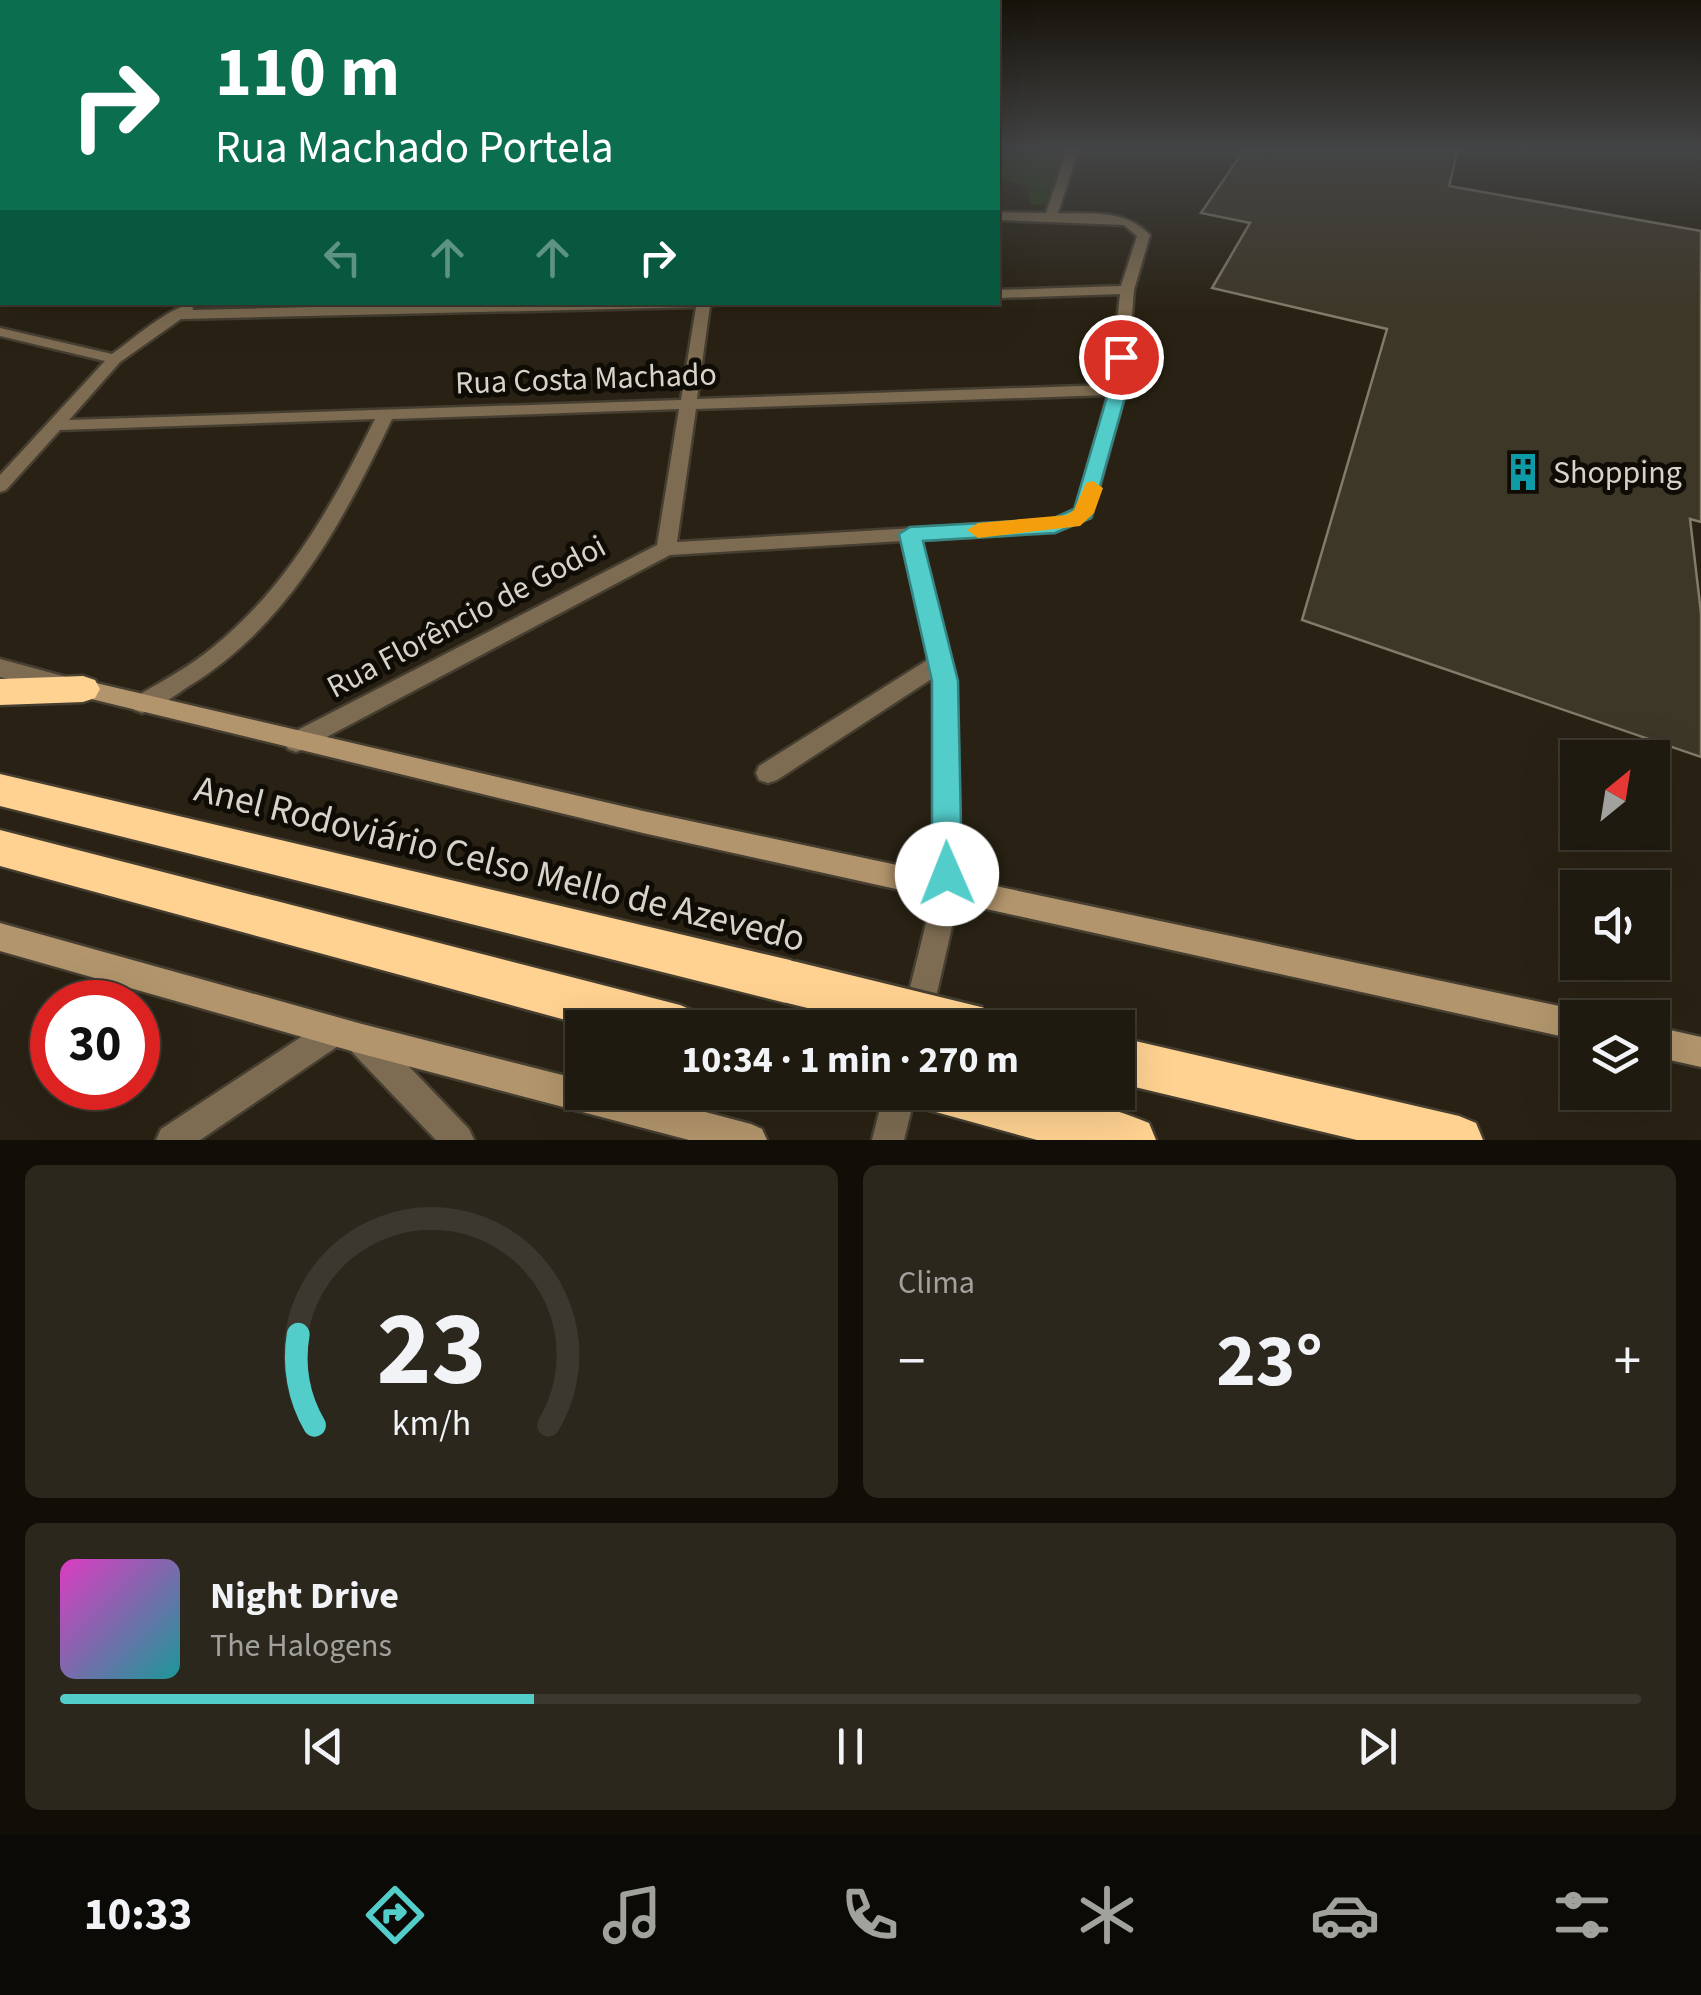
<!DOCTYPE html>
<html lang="pt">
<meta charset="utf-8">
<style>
:root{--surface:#1f1a0f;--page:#2c271d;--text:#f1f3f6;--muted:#a1a19e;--line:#3c382f;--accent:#53cdca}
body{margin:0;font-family:"Source Sans 3",sans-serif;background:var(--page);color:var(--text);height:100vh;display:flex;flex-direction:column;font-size:38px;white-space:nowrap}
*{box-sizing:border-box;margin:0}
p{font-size:32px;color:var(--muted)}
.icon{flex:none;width:55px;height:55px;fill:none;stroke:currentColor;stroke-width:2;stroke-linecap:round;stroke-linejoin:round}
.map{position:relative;height:1140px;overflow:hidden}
.panel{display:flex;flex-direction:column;gap:25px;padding:25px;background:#110e08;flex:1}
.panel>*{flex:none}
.top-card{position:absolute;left:0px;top:0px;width:1000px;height:305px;box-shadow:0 10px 40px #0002,0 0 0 2px var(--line);background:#0b6e4f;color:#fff;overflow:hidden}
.needle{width:65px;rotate:30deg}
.fabs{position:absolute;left:1560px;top:740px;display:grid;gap:20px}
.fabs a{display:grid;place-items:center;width:110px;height:110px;border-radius:0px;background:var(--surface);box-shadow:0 10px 40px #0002,0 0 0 2px var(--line);font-size:50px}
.speed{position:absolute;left:30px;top:980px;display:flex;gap:20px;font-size:50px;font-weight:700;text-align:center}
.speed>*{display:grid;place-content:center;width:130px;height:130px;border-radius:50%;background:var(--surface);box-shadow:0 10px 40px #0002,0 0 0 2px var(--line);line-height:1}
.speed .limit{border:15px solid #d22;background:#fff;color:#111}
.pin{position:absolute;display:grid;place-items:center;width:85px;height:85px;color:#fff;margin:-42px;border:5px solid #fff;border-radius:50%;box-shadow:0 2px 10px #0007}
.me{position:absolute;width:110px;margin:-55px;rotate:359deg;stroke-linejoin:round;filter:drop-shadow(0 0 8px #0008)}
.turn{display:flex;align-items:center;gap:35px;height:210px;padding:0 50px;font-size:45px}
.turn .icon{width:130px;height:130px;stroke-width:2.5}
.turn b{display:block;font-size:70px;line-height:85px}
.lanes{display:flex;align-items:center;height:95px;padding:0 50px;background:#0003;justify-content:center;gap:50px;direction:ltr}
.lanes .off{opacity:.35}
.big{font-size:75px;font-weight:700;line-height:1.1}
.panel .card{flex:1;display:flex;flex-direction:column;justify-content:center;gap:15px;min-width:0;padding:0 35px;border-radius:15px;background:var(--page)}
.panel .dial{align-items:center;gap:0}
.dial svg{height:260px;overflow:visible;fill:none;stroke:var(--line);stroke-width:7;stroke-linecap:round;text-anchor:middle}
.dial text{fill:var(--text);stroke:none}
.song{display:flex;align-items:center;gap:30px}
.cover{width:120px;height:120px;border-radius:15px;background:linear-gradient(135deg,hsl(310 70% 55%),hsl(180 70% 35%))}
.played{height:10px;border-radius:5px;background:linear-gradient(90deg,var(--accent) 30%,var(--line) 30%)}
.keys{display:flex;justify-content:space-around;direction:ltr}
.heat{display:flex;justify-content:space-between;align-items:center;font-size:55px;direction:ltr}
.panel .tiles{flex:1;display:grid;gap:25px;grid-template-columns:1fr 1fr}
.card:last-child{grid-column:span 2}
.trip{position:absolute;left:565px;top:1010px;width:570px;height:100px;border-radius:0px;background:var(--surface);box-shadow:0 10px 40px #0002,0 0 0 2px var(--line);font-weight:700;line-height:100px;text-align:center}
.tab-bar{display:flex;height:160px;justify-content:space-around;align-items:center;background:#0c0a06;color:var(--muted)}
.tab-bar .icon{width:70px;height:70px}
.tab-bar .on{color:var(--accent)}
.tab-bar b{font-size:45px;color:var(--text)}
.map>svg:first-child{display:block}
</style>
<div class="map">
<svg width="1701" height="1140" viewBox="0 0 1701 1140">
<rect width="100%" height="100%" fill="#292214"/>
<path fill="#263a13" d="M998,150H1066L1048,206L1030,204L1027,187L998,178Z"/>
<path fill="#3d3728" stroke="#827b6a" stroke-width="2.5" d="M1244,150H1458L1449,186L1701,231V522L1690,519L1701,613V757L1302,620L1387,329L1212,288L1250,223L1201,213Z"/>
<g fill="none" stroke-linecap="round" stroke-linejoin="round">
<g stroke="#453e31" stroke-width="5">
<path id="street" d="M1067,150H1078L1058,213C1092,214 1125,209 1150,235L1134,290L1126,390L1091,517L1055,532L921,540L956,681L961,887L929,1028H905L902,1020L935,887L933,678L777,780L768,783L759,780L756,773L759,766L929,659L902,541L670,555L304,749L296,752L288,749L284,742L288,735L657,545L679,409L392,419C343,521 289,625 189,686C174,696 159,708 142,713L134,710L131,704L134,698C160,682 188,668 212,648C287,588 333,504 375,419L60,430L6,490L0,492V475L105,361L0,336V328L112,354C131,341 172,304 192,305L193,310L517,302H722L710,306L697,399L1110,385L1120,294L998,298V290L1121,286L1137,236L1124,225L998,220V212L1046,213ZM696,307L681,400L69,420L120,362L181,319ZM1108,395L1076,509L1052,520L677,542L696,409Z
M0,168H2V174H0Z
M2,196V205L0,206V197Z
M2,234V242L0,243V235Z
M0,659L70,678L73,684L70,690L62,693L0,677Z
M333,1016L344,1020L348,1031L344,1042L200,1140H156L161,1129Z
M363,1026L374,1030L469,1129L474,1140H436L352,1052L348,1041L352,1030Z
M884,1092H916L904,1140H872Z"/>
</g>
<g stroke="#453e31" stroke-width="5">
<path id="secondary" d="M83,680L643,811L1578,1010L1590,1018H1578V1040L643,833L75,695L72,689L75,683Z
M0,923L362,1024L582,1080V1092H629L751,1124L762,1129L767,1140H689L362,1054L0,951Z
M1652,1026L1701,1037V1067L1652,1056Z"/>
</g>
<g stroke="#453e31" stroke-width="5">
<path id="highway" d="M83,676L95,680L100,689L95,698L83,702L0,705V679Z
M0,774L790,960L805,967L812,982L805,997L790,1004L0,806Z
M0,830L680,1005L696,1012L702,1028H595L0,866Z
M1118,1037L1459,1116L1476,1123L1483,1140H1357L1118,1083Z
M919,1092C1002,1092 1070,1090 1149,1123L1156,1140H1037L925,1109Z"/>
</g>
<use href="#street" fill="#7d6c52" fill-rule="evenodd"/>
<use href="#secondary" fill="#b2956c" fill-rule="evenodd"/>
<use href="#highway" fill="#ffd291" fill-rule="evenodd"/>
<g stroke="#453e31" stroke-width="48" stroke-linecap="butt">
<path id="highway-bridge" d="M790,982L978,1028"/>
</g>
<use href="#highway-bridge" stroke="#ffd291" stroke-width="42"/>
</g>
<linearGradient id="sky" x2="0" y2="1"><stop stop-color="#17130b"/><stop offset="0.48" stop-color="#434445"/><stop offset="1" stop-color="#434445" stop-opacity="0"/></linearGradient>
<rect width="1701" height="310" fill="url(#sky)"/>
<path fill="#53cdca" stroke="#368583" stroke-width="2.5" d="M1121,352L1129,357L1127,390L1091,518L1055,533L923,541L958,681L962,874L958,883L947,888L937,883L932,874V681L899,534L910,527L1052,519L1074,509L1109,390L1112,357Z"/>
<path fill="#f59e0b" d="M1093,481L1103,488L1094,513L1080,526L978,538L967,530L978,523L1067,515L1074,510L1086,483Z"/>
<defs>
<g id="building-bare" transform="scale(3)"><path d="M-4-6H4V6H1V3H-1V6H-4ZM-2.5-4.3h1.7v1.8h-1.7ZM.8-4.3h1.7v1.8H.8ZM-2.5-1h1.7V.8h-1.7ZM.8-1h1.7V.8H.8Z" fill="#0f9aa8" stroke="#0f0c06" stroke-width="2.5" paint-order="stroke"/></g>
</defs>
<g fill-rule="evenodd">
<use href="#building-bare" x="1523" y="472"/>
</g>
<g text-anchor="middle" stroke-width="10" stroke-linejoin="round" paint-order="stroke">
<g font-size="32" fill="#d7d3ca" stroke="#0f0c06">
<text transform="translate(586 378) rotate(-2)" y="11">Rua Costa Machado</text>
<text transform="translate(466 616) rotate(-28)" y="11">Rua Florêncio de Godoi</text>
</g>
<g font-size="32" fill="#d7d3ca" stroke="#0f0c06" text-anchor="start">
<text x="1553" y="483">Shopping</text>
</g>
<g font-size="38" fill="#d7d3ca" stroke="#0f0c06">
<text transform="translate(500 863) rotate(14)" y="13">Anel Rodoviário Celso Mello de Azevedo</text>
</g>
</g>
</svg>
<div class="fabs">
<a><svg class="needle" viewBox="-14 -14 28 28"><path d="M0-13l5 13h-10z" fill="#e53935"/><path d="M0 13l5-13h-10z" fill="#a1a19e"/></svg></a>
<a><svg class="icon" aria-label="sound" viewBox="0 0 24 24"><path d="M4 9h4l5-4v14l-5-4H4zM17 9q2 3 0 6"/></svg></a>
<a><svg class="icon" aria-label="layers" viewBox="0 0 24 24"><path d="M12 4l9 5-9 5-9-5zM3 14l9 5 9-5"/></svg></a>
</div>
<div class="speed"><div class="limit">30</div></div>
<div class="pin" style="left:1121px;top:357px;background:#d93025"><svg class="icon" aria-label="arrive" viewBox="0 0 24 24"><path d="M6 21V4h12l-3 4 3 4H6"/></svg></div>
<svg class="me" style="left:947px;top:874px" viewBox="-20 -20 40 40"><circle r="19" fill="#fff"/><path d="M0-13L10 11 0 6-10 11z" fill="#53cdca"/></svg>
<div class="trip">10:34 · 1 min · 270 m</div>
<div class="top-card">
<div class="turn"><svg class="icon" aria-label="right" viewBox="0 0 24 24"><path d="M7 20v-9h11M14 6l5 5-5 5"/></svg><div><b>110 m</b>Rua Machado Portela</div></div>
<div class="lanes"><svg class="icon off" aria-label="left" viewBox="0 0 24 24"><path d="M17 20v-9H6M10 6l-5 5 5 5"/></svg><svg class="icon off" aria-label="ahead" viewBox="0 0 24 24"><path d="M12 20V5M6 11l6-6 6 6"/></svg><svg class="icon off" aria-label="ahead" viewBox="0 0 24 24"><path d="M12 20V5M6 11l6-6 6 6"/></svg><svg class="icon" aria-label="right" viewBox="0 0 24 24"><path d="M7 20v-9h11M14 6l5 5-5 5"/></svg></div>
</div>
</div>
<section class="panel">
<div class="tiles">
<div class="card dial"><svg viewBox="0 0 100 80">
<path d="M14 69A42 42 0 1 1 86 69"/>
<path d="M14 69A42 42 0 0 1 9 41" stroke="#53cdca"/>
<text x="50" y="56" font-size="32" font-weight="700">23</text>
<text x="50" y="72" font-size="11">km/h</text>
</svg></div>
<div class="card"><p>Clima</p>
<div class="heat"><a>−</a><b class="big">23°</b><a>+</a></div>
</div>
<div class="card">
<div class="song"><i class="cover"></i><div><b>Night Drive</b><p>The Halogens</p></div></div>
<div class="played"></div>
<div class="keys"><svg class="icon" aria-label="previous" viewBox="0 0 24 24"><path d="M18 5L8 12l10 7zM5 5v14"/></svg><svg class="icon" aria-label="pause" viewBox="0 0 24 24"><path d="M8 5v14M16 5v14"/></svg><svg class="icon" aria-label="next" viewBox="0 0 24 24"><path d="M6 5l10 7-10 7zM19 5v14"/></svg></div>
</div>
</div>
</section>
<nav class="tab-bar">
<b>10:33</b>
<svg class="icon on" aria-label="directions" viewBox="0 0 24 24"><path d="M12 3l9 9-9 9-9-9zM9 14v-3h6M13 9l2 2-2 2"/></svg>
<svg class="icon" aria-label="music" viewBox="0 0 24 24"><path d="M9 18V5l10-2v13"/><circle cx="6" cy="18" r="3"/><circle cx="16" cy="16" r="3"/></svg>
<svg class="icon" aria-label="phone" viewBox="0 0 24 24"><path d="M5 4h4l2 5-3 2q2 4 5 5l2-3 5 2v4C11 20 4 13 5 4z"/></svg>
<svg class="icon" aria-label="climate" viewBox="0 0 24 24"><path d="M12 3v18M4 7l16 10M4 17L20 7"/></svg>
<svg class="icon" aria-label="car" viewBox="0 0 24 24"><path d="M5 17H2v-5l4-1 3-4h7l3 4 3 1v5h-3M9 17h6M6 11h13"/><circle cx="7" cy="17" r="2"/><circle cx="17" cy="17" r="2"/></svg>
<svg class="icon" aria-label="filters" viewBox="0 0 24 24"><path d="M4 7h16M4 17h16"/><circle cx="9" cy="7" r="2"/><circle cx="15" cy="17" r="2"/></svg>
</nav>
